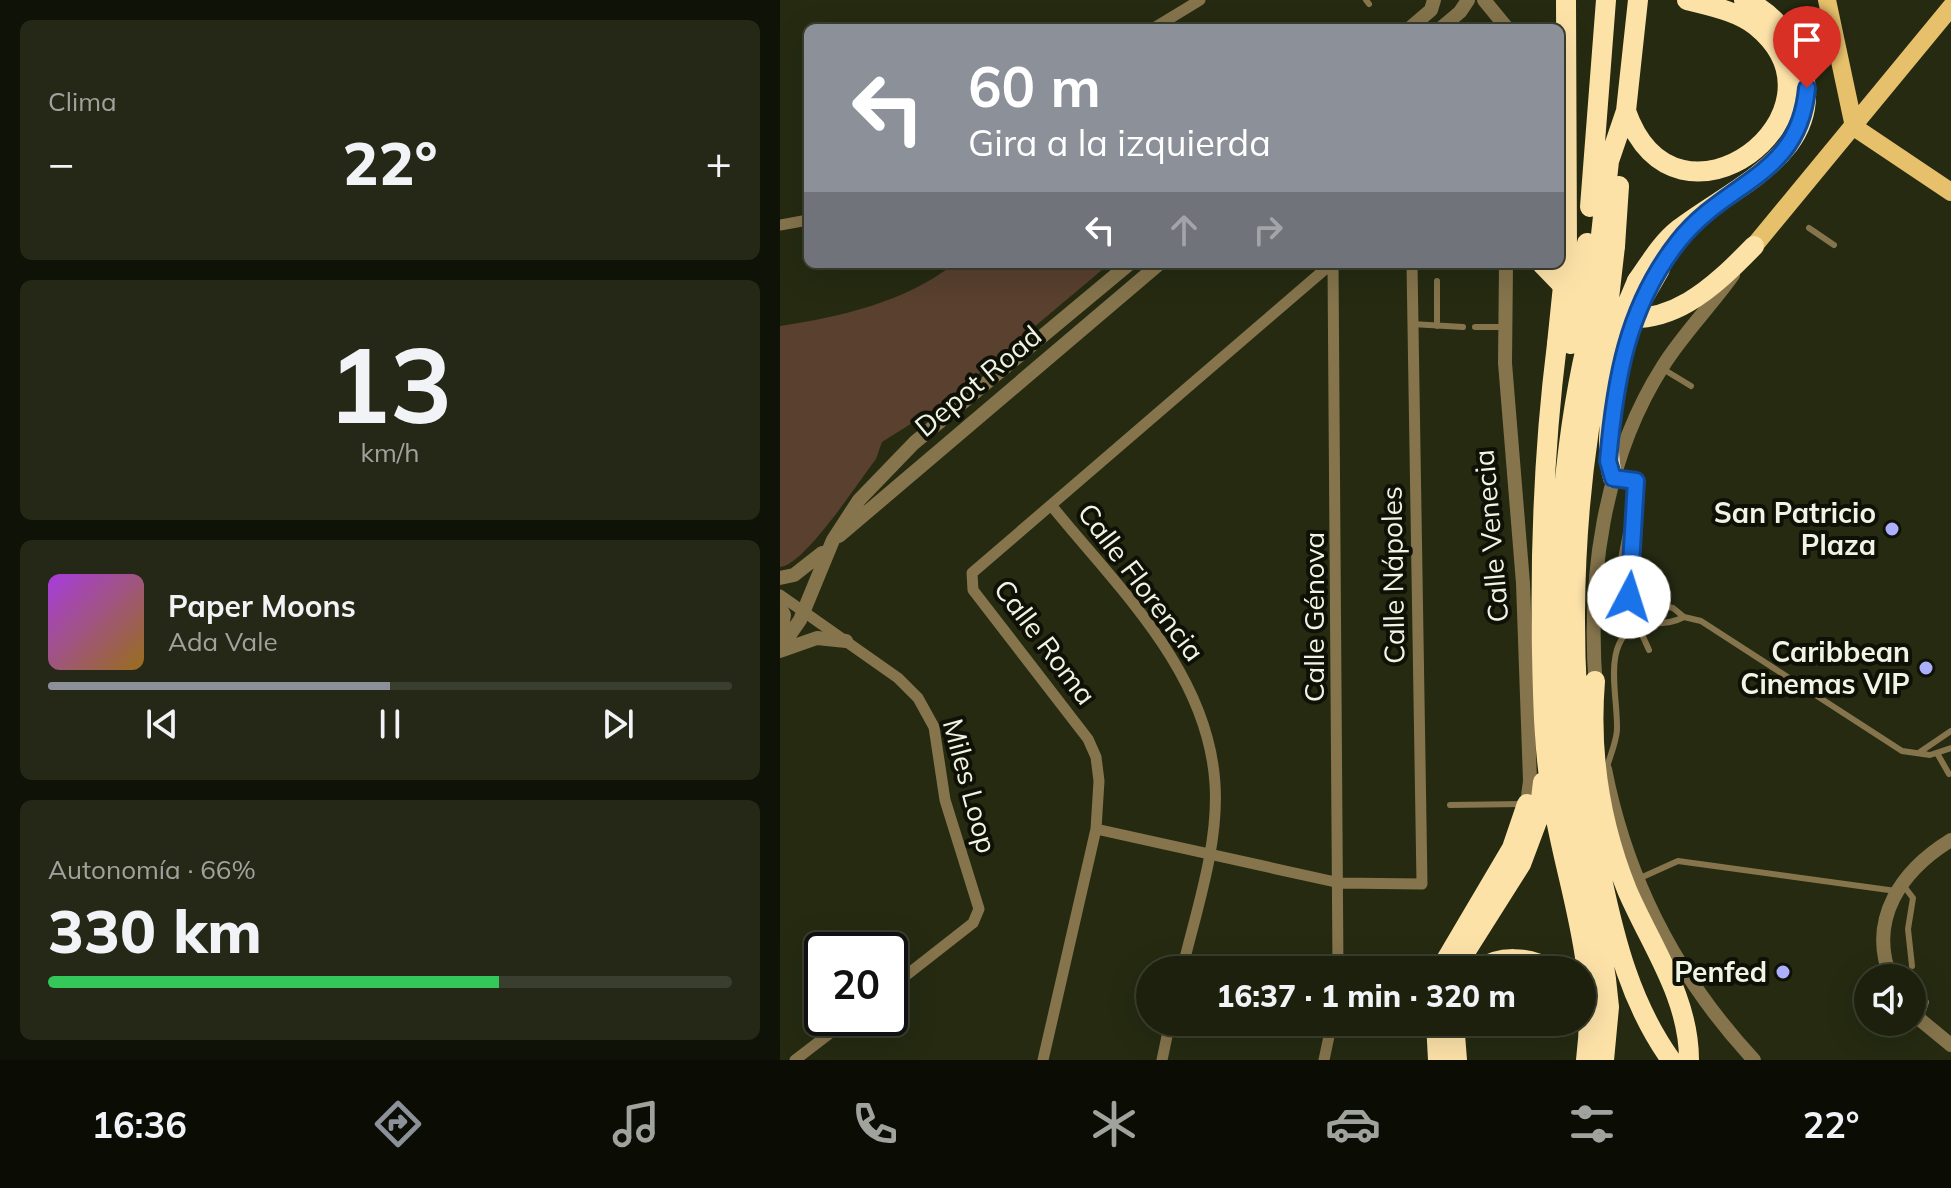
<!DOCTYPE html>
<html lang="es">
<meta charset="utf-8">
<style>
:root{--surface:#1c200d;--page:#252816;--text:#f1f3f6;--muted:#a0a39d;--line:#3a3e2e;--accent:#8c9099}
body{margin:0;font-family:Mulish,sans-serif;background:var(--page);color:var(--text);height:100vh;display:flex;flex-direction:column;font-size:30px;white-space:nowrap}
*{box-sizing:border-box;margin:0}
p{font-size:26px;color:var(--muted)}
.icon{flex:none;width:44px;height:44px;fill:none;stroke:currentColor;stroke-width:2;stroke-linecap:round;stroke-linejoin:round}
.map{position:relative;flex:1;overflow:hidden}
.side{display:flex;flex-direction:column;gap:20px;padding:20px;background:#0f1207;width:780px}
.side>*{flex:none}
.hud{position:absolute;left:24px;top:24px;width:760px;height:244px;border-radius:12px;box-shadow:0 8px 32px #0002,0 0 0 2px var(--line);background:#8c9099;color:#fff;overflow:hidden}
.buttons{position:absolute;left:1074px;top:964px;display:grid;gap:16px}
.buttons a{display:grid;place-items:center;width:72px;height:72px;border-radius:50%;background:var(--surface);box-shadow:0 8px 32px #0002,0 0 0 2px var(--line);font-size:40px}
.speed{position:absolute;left:24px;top:932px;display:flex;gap:16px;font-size:40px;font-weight:700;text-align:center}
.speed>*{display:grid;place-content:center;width:104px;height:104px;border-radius:50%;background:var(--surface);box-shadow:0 8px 32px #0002,0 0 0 2px var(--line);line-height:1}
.speed .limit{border:4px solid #111;border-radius:12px;background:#fff;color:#111}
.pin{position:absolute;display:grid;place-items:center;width:68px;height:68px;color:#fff;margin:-82px -34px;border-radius:50% 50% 50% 0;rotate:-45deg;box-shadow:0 0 8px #0007}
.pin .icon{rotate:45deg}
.me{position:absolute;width:88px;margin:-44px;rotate:5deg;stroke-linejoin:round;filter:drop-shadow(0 0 6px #0008)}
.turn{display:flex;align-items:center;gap:28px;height:168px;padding:0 32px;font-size:36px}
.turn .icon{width:104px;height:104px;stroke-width:2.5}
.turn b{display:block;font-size:56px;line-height:68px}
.lanes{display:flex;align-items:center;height:76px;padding:0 32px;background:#0003;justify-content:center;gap:40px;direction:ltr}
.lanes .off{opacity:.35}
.big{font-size:60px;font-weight:800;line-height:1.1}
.side .tile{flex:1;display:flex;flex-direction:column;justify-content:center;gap:12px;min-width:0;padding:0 28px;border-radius:12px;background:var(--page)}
.side .dial{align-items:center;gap:0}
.dial b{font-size:104px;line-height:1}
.song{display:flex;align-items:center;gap:24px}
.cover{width:96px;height:96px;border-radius:12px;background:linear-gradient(135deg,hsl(280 70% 55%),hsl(40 70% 35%))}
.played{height:8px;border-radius:4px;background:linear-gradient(90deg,var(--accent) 50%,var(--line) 50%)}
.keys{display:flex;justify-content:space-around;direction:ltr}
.heat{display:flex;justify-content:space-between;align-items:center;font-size:44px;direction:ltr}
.charge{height:12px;border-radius:6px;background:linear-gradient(90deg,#34c759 66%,var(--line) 0)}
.trip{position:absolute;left:356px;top:956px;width:460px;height:80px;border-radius:40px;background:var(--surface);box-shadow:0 8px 32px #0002,0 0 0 2px var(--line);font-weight:800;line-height:80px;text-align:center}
.menu{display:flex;height:128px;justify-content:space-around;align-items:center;background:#0b0d05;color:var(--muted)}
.menu .icon{width:56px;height:56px}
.menu .selected{color:var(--accent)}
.menu b{font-size:36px;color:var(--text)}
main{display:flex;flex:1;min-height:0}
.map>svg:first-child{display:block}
</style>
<main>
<section class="side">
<div class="tile"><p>Clima</p>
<div class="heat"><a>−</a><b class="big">22°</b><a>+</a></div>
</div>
<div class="tile dial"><b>13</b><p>km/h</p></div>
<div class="tile">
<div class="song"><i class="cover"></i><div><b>Paper Moons</b><p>Ada Vale</p></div></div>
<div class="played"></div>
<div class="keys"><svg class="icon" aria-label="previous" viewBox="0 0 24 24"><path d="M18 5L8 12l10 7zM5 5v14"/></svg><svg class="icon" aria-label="pause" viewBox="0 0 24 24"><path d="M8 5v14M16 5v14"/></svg><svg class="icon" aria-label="next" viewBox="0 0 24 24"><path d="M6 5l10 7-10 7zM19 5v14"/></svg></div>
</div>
<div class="tile"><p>Autonomía · 66%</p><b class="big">330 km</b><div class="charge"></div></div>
</section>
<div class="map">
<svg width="1171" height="1060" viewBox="0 0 1171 1060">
<rect width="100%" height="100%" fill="#252a11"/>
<path fill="#59402f" d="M174,264H329L164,403L102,442L96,459C79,481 24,566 0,567V326C60,317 125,302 174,264Z"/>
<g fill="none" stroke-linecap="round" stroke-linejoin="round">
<path stroke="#85744c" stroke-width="6" d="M586,0L589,4
M1029,228L1054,245
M657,281V326
M632,324L683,327
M695,327H724
M883,369L911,386
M836,479L856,481L840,564L836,610C848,627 887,626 904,617
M853,500L855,534L848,593L852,599L893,608L904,617L921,621L1122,751L1150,755L1171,748
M849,629L860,630L869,650
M1140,752L1171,731
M1157,753L1169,774
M827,767C830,756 836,743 837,730C838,691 820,643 861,621
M670,805L743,804
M858,879L898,861L1116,891
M1123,885L1133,898L1128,929L1132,966
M1141,1018L1146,1002"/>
<path stroke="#85744c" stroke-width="11" d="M374,28L420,0
M0,225L28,220
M553,264L558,970
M271,505C338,588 428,671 435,784C439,845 416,911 402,970
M0,595L118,678L138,698L154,727L165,800L199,909L193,923L110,988
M316,829L560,883L642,884L632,264
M15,1060L70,1018
M263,1060L316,829L319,781L316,757L308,739L193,590L192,573L551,264
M382,1060L390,1022
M544,1060L552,1022"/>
<path stroke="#85744c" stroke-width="14" d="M704,0L727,28
M630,28L651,10L654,0
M661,28L680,12L688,0
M726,264L725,363L743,583L750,781L747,804
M59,536L379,264
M0,578L14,575L42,553
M0,607L4,615L0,641
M0,649L20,620L53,540L79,500L134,443L349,264
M0,651L37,638L66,641
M816,689C807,580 823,460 883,366C903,334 931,306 953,275
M825,769C847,881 896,976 974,1060
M1111,978C1087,919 1122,870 1171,840
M1132,1013L1171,1045"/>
<path stroke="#e6c06b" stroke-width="18" d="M1047,0L1074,127L1171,192
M974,246L1171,7"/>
<path stroke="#fde2a8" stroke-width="20" d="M786,0L787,247
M846,111C896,253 1081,112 976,26C957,11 930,6 907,0
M810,207L826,0
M820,244L829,161L846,111L858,0
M835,246L839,186
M762,264L792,295
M857,281C870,263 881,243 899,229C958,184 1055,149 1018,56C1008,32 989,10 964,0
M861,302L880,269
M827,315C889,331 934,287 974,246
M777,344C764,447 760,549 762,653C763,701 764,750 772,798C788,893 819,960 806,1060
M806,347C777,475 771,640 785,770C793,841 816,909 826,979L829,1007L824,1060
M823,351C787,523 785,703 821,874C835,941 851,1004 891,1060
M833,478C822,442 836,373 847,336
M815,681C809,754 820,823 847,890C871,946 909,997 909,1060
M660,970L732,848L747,804
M674,970L741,864L759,816L763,782
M698,970C719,955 749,956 771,970
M656,1022L658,1060
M674,1022L677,1060"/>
<path stroke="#fde2a8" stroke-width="20" d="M833,338L857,281
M777,344L787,247
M791,344L807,243
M806,347L820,244
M823,351L835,246"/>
</g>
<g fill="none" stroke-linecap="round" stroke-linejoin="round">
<g stroke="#114b97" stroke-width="20">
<path id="route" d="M849,597L856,481L833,478L828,461C835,381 847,307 898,242C946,180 1019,178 1027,88"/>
</g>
<use href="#route" stroke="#1a73e8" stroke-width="14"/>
</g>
<g fill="#acaffb" stroke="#0f1107" stroke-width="3">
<circle cx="1112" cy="529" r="8"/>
<circle cx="1146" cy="668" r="8"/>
<circle cx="1003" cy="972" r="8"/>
</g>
<g text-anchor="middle" stroke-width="8" stroke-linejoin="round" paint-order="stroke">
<g font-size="28" fill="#f0f4e4" stroke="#0f1107">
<text transform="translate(198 381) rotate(-40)" y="10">Depot Road</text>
<text transform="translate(711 536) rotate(-95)" y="10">Calle Venecia</text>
<text transform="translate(613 575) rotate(-91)" y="10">Calle Nápoles</text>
<text transform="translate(361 582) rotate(53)" y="10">Calle Florencia</text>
<text transform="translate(534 617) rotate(-90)" y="10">Calle Génova</text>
<text transform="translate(265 642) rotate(53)" y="10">Calle Roma</text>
<text transform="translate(190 786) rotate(75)" y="10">Miles Loop</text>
</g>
<g font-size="28" font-weight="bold" fill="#f0f4e4" stroke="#0f1107" text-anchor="end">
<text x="1096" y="523">San Patricio<tspan x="1096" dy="32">Plaza</tspan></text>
<text x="1130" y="662">Caribbean<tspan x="1130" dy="32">Cinemas VIP</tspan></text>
<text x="987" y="982">Penfed</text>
</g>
</g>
</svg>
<div class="buttons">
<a><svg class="icon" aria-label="sound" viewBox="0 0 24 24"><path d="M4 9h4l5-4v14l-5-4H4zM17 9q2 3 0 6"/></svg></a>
</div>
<div class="speed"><div class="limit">20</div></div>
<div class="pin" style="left:1027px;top:88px;background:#d93025"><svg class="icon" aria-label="arrive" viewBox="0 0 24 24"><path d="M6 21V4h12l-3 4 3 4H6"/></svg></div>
<svg class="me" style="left:849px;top:597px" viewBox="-20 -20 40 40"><circle r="19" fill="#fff"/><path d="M0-13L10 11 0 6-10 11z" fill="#1a73e8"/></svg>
<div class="trip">16:37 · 1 min · 320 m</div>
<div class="hud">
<div class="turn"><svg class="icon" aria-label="left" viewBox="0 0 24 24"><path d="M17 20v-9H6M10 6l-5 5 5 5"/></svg><div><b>60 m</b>Gira a la izquierda</div></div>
<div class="lanes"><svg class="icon" aria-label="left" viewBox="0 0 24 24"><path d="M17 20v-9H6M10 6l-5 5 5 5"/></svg><svg class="icon off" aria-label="ahead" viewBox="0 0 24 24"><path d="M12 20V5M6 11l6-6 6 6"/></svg><svg class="icon off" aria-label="right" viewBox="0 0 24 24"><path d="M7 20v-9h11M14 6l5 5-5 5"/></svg></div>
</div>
</div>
</main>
<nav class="menu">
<b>16:36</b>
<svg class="icon selected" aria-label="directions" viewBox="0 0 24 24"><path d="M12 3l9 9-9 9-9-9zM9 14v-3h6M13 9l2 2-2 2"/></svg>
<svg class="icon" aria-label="music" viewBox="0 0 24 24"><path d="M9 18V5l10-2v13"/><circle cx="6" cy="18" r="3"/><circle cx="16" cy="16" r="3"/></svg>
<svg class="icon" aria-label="phone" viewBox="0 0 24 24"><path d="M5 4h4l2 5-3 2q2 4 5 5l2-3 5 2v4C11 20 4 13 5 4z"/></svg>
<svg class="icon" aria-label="climate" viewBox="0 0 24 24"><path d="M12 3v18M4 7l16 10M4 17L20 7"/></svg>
<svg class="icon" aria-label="car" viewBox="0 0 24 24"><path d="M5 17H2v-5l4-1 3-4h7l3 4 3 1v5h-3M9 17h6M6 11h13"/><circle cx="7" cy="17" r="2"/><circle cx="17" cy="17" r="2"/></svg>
<svg class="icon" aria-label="filters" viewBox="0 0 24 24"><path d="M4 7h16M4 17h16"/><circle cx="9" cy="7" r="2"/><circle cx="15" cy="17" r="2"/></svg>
<b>22°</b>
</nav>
